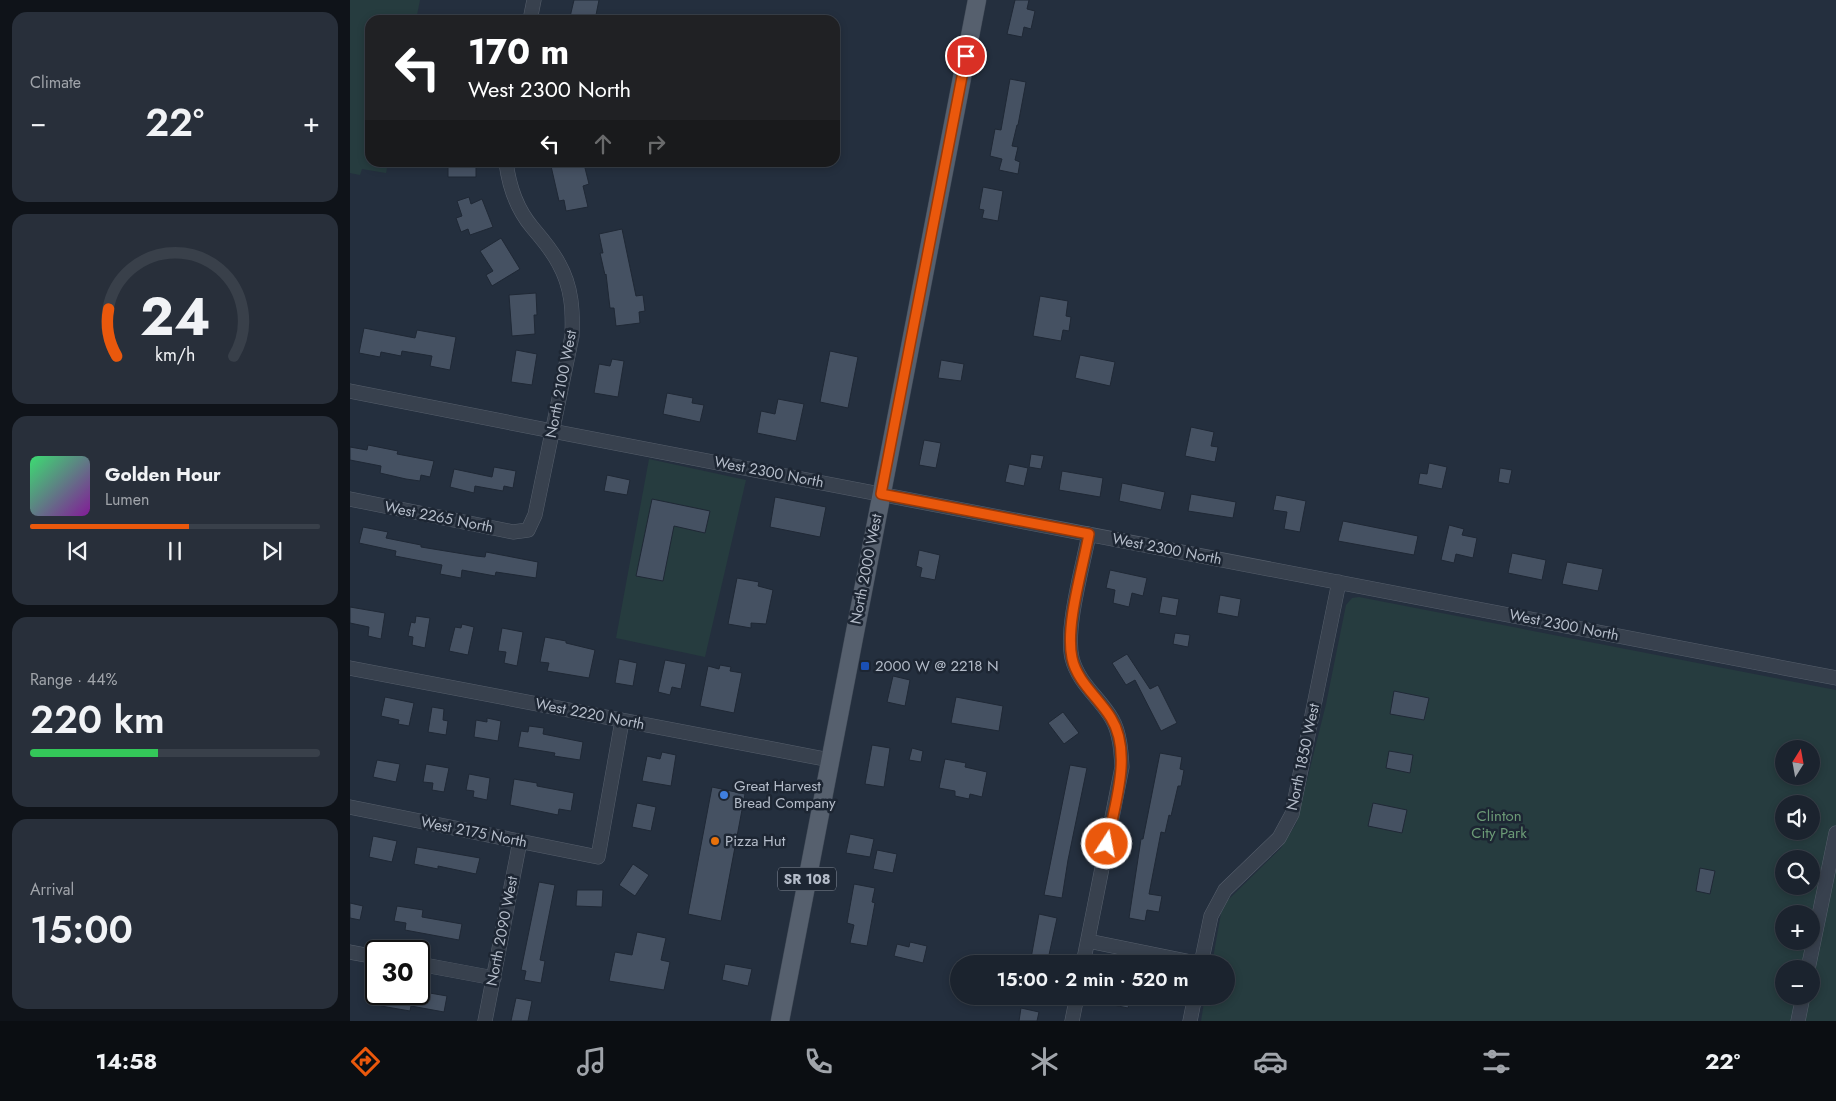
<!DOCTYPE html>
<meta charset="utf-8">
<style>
:root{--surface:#1b232e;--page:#282f3a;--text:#f1f3f6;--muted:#a0a4aa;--line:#39404a;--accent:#ea580c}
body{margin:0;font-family:Jost,sans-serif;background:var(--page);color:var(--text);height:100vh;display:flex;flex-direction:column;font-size:19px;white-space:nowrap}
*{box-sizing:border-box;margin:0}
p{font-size:16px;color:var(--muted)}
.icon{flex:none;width:28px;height:28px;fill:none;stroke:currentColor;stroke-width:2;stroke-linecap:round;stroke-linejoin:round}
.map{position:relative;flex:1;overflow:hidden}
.panel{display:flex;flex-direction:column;gap:12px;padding:12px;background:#0f1319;width:350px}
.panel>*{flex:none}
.guide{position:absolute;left:15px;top:15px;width:475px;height:152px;border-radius:15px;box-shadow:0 2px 8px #0003,0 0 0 1px var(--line);background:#202124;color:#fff;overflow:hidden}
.needle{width:32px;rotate:11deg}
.fabs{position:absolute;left:1425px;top:740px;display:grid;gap:10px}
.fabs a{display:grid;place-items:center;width:45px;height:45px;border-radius:50%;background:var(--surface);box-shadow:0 2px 8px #0003,0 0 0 1px var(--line);font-size:25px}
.speed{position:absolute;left:15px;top:940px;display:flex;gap:10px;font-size:25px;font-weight:700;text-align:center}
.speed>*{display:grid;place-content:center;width:65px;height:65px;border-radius:50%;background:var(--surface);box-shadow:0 2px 8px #0003,0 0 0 1px var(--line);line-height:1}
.speed .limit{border:2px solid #111;border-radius:8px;background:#fff;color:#111}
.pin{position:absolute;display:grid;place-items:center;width:42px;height:42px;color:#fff;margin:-21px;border:2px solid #fff;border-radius:50%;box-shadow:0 1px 5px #0007}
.me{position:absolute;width:55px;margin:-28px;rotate:11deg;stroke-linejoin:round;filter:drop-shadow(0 0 4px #0008)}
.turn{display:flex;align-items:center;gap:18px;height:105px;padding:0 20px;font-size:22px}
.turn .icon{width:65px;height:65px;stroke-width:2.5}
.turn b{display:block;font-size:35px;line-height:42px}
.lanes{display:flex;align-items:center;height:48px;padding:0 20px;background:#0003;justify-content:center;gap:25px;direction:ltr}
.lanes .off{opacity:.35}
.big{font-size:38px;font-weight:600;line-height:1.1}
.panel .card{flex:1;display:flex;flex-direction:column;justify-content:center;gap:8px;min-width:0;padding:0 18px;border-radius:15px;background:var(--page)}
.panel .dial{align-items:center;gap:0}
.dial svg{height:130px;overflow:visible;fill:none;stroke:var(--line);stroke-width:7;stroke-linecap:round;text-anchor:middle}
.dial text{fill:var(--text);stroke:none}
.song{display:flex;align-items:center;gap:15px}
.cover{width:60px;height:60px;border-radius:8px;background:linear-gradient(135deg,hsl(140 70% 55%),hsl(290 70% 35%))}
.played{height:5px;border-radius:2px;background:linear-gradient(90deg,var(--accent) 55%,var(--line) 55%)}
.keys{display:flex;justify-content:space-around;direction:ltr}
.heat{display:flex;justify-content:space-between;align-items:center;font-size:28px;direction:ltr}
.charge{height:8px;border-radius:4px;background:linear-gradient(90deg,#34c759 44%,var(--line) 0)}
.trip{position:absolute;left:600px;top:955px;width:285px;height:50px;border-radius:25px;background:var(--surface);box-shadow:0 2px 8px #0003,0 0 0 1px var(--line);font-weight:600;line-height:50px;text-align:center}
.dock{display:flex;height:80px;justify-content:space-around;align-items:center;background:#0b0e12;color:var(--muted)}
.dock .icon{width:35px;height:35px}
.dock .active{color:var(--accent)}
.dock b{font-size:22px;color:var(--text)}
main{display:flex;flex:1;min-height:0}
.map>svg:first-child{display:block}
</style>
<main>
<section class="panel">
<div class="card"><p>Climate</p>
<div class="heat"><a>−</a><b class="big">22°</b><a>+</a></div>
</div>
<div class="card dial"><svg viewBox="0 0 100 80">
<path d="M14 69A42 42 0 1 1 86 69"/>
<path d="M14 69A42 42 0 0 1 9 40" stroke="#ea580c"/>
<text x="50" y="56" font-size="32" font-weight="700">24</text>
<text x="50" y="72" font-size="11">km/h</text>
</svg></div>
<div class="card">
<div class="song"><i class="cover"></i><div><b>Golden Hour</b><p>Lumen</p></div></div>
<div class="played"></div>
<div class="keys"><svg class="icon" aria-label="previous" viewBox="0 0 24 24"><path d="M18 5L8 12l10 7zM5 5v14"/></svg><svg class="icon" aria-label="pause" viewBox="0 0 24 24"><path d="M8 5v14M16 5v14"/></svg><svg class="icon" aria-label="next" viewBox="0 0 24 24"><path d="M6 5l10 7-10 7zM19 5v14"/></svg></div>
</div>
<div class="card"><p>Range · 44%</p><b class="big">220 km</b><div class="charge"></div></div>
<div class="card"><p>Arrival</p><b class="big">15:00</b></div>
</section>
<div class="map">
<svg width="1486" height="1021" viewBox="0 0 1486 1021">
<rect width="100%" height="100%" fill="#242f3e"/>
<path fill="#263c3f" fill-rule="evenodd" d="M0,0H70L66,20H20V162L38,163L36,173L12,169L10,175L0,173Z
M299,459L396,480L355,657L266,638Z
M1009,597L1486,690V1021H851L855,996H876V964H862L871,913L878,900L931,848L946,824L976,704L996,605L1002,598ZM1434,749H1461V776H1434ZM1434,804H1461V831H1434ZM1434,859H1461V886H1434ZM1434,914H1461V941H1434ZM1434,969H1461V996H1434Z"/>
<path fill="#455162" stroke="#1f2835" d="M224,0H249L245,20L220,17Z
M665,0H679L677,9L685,11L681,29L674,27L672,37L657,34Z
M660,79L676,82L668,125H667L662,146L668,147L665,160L670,162L668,174L649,170L652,159L640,156L645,129L651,130Z
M98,162H126V177H98Z
M217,162H225L226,166L234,164L239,184L233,186L238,207L216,211L214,200L209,201L201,166Z
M633,187L653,191L648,221L632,218L634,210L629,209Z
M119,197L121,204L132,199L143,227L120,235L118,229L111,232L106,218L112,216L107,201Z
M272,229L286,296L293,295L295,311L289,312L290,323L266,326L264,308H260L256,274L255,275L250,253H253L249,234Z
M151,238L170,269L142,286L136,275L143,271L130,251Z
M186,293L187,315H184L185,334L162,336L159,295Z
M690,296L718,301L716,316L721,317L719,331L713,330L711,341L683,336Z
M14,328L65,338L67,330L106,337L100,370L80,366L82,356L52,351L51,356L31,352L30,357L9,353Z
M166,350L187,354L182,385L161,382Z
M480,351L508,357L498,408L470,402Z
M730,355L765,362L760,386L725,378Z
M262,359L274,361L268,397L244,393L249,364L260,366Z
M591,360L614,364L611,381L588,378Z
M317,393L343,398L342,403L354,405L350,422L313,414Z
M428,399L454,404L446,441L407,433L411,411L425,414Z
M841,427L864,432L861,446L868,447L865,462L835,456Z
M574,440L591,443L586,468L569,465Z
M18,445L48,451L47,454L84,461L80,477L71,475L70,481L56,479L30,473L31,466L0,460V447L17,450Z
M681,454L694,456L691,469L679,467Z
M1079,463L1097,467L1092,489L1068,484L1070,473L1077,474Z
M659,464L678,468L674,486L655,482Z
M144,467L166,471L163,488L154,486L153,491L125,486L124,493L100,487L104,469L142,477Z
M1150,468L1162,470L1159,484L1148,482Z
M712,471L753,478L750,497L709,490Z
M257,475L280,480L277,495L254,491Z
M772,483L815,492L811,510L769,501Z
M841,494L886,502L883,518L838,511Z
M926,495L956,501L950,532L934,529L937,512L923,510Z
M425,497L476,507L470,537L420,527Z
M302,499L360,511L355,533L324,526L313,581L286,576Z
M993,521L1068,536L1064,555L988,541Z
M1099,525L1114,529L1112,535L1127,538L1123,558L1106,554L1104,563L1091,560Z
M13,527L38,532L36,538L71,545V547L126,556L135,557L136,552L188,562L186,578L146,572L145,576L112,570L111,578L90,574L92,565L45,556L46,551L9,543Z
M569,550L590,555L585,580L570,577L572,568L566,566Z
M1162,553L1196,560L1192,580L1158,573Z
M1217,562L1253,569L1248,591L1212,584Z
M760,570L797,578L793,596L782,593L779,607L763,603L765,590L756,588Z
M387,578L409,582L408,586L423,590L416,624L401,623V628L378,624Z
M870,595L891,599L888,617L867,613Z
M812,596L829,599L826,616L809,613Z
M0,607L35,613L31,639L18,636L19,627L0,623Z
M66,616L80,618L75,648L62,645L63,637L58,636L61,622L65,623Z
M112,624L124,627L118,655L99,651L105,627L111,628Z
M152,628L173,632L167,666L154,663L156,652L148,651Z
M825,633L840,635L838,647L823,644Z
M195,637L216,641V643L245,650L239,678L197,671L199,663L190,662Z
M777,654L800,689L808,685L827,723L811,731L785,680L776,685L762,663Z
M269,659L287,663L283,686L265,683Z
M315,660L336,664L331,689L322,687L320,695L308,692Z
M370,665L381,667L380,671L392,673L384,713L350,706L358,666L369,669Z
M543,676L560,680L555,706L537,702Z
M1044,691L1079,698L1074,720L1040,714Z
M35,697L64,703L59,726L48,724L49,720L31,716Z
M606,697L653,706L649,731L601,723Z
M82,707L94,709L93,720L98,721L96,735L78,732Z
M713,712L729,733L714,744L698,723Z
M137,718L151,721L148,741L124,737L126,720L137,722Z
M179,726L194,728L193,734L233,742L230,760L204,756L205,753L168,747L171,731L178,732Z
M522,745L540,748L534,787L515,784Z
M562,748L573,751L571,762L559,760Z
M1039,751L1063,755L1060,773L1036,768Z
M312,752L326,755L321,786L292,781L297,756L310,759Z
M810,753L832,757L830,769L834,770L831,786H828L821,816L819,815L815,833L811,832L799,894L812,896L809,912L797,910L795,921L779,918L791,839H793Z
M595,759L616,763L615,767L637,772L632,797L620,794L619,799L605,796V791L589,788Z
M27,760L50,764L46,782L23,777Z
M76,764L99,768L94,792L82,790L83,783L73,782Z
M720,765L737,768L718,860L712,898L694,895Z
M119,774L140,778L137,800L123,797L124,791L116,790Z
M164,779L187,783V786L224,793L221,811L209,809L208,815L160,805Z
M362,787L395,794L371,921L338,914Z
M287,803L306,807L301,831L282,827Z
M1023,803L1057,810L1052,833L1018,826Z
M500,834L524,839L520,857L496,853Z
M23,836L47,841L42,862L19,857Z
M67,847L130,858L126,874L88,866V869L64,864Z
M527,850L547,854L543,873L523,869Z
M283,864L299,875L285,896L269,885Z
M1350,868L1365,871L1360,894L1346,891Z
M189,882L205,885L190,960L195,961L191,983L174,980L176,971L171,970Z
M504,884L525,888L522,902L525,903L517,946L500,943L504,925L497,923Z
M227,890H253L252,907L226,906Z
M0,903L13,906L10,920L0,918Z
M47,906L73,910L72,917L112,924L109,940L55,930L56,923L44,921Z
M689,914L707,918L697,964H680Z
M287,932L316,938L311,960L320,962L314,990L259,981L265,952L282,955Z
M560,942L577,946L573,963L544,956L547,944L559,947Z
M375,964L402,969L398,986L372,980Z
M74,992L97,996L94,1012L61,1006L60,1011L31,1006L33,994H73Z
M744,996H781L778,1008L744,1001Z
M166,998L182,1001L178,1021H161Z
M671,1008L689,1012L687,1021H669Z"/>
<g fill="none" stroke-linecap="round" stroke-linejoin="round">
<g stroke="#565f6c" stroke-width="15">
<path id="minor" d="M180,20L184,0
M0,391L202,431L1486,678
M0,499L163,532L178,530L185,515L222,336C223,311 222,287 209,264C202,250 192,239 182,227C166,208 159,186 156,162
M0,668L480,760
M0,807L248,857L272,721
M738,941L851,964
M0,952L26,957
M69,964L144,978
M733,964L772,767C771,751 770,733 762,719C750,698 728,683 722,658C715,628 733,566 739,534
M851,964L861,916L875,890L929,838L942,814L989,582
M1458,969L1486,833
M135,1021L170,841
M722,1021L727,996
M840,1021L845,996
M1448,1021L1453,996"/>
</g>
<g stroke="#414a57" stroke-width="19">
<path id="major" d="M430,1021L627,0"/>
</g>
<use href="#minor" stroke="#38414e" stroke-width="14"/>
<use href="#major" stroke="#56606e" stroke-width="18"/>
</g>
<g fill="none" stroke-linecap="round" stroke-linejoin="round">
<g stroke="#983908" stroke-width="12">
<path id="route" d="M616,56L531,494L739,534C733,568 715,625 722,658C727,682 749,698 761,718C783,753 764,807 757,844"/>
</g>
<use href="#route" stroke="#ea580c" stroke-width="9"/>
</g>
<rect fill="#1a4fb4" stroke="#1d2633" stroke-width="2" x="510" y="661" width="10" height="10" rx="2.5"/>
<circle fill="#3f7fe0" stroke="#1d2633" stroke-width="2" cx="374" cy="795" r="5"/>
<circle fill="#e8710a" stroke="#1d2633" stroke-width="2" cx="365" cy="841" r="5"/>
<g text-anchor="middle" stroke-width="5" stroke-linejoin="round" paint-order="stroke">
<rect fill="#1d2633" stroke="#878f9c" stroke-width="1" x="428" y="867.5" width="58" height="23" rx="4"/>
<g font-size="14" font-weight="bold" fill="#b4bcc9">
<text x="457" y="884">SR 108</text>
</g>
<g font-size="15" fill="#b4bcc9" stroke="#1d2633">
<text transform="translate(211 384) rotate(-79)" y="5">North 2100 West</text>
<text transform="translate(419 472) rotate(11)" y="5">West 2300 North</text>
<text transform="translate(89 517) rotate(11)" y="5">West 2265 North</text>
<text transform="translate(817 549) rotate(11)" y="5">West 2300 North</text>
<text transform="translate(516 569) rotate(-79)" y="5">North 2000 West</text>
<text transform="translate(1214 625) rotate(11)" y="5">West 2300 North</text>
<text transform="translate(240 714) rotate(11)" y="5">West 2220 North</text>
<text transform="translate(953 757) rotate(-78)" y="5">North 1850 West</text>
<text transform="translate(124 832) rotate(11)" y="5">West 2175 North</text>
<text transform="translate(152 931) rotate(-79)" y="5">North 2090 West</text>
</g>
<g font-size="15" fill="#b4bcc9" stroke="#1d2633" text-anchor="start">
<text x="525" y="671">2000 W @ 2218 N</text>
<text x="384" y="791">Great Harvest<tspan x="384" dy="17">Bread Company</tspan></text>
<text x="375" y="846">Pizza Hut</text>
</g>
<g font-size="15" fill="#6b9a76" stroke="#1d2633">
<text x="1149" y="821">Clinton<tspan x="1149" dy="17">City Park</tspan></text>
</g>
</g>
</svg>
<div class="fabs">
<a><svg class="needle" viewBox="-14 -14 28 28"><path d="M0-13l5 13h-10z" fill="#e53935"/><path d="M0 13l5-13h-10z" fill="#a0a4aa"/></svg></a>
<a><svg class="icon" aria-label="sound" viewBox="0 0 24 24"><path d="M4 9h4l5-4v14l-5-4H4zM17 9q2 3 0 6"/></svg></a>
<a><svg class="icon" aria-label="search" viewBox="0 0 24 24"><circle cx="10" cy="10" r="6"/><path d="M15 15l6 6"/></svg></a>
<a>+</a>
<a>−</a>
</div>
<div class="speed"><div class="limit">30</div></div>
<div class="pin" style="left:616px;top:56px;background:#d93025"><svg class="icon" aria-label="arrive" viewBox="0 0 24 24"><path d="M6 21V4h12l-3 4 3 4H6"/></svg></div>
<svg class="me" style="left:757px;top:844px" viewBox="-20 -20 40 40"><circle r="17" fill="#ea580c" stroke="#fff" stroke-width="3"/><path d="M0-11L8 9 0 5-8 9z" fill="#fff"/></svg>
<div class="trip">15:00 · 2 min · 520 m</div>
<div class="guide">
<div class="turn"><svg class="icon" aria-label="left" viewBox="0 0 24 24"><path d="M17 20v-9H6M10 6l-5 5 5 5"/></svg><div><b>170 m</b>West 2300 North</div></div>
<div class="lanes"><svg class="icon" aria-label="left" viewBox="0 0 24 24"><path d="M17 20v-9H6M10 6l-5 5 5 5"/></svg><svg class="icon off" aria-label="ahead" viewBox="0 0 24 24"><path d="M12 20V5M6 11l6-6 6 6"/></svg><svg class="icon off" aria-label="right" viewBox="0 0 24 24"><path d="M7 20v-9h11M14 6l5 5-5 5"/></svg></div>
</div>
</div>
</main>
<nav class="dock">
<b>14:58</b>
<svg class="icon active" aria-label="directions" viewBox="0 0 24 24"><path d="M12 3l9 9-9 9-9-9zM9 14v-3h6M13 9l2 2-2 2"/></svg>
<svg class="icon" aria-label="music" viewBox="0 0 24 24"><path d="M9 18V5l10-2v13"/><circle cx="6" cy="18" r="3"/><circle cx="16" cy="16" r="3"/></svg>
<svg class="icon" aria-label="phone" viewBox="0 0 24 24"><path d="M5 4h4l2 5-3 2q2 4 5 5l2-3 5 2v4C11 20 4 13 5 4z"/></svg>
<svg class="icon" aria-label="climate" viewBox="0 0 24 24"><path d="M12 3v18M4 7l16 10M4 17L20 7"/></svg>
<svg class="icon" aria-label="car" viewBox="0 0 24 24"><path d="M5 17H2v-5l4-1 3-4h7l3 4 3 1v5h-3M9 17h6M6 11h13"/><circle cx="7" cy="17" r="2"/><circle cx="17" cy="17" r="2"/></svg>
<svg class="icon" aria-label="filters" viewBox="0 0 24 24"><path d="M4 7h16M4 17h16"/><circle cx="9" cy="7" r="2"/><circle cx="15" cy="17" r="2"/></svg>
<b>22°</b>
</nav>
